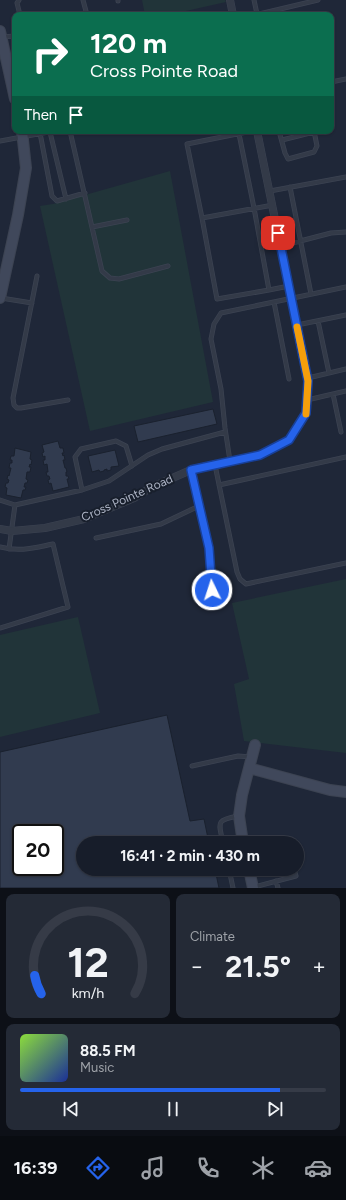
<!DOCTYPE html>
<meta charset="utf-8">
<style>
:root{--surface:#171d2a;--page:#242a36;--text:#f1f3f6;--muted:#9ea2a8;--line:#363b47;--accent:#2563eb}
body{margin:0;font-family:Figtree,sans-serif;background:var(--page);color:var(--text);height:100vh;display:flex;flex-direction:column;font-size:15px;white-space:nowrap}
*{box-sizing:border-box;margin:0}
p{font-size:13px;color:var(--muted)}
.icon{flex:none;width:22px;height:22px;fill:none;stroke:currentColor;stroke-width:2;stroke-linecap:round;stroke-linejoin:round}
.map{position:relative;height:888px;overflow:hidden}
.side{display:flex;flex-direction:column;gap:6px;padding:6px;background:#0d1017;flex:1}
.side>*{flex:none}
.banner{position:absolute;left:12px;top:12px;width:322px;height:122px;border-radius:8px;box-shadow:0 1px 3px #0004,0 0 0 1px var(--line);background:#0b6e4f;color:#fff;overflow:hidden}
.speed{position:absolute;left:12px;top:824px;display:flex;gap:8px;font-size:20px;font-weight:700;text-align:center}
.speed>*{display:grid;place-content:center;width:52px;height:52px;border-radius:50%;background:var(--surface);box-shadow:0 1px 3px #0004,0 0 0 1px var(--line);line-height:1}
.speed .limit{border:2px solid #111;border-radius:6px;background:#fff;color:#111}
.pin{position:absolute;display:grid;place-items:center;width:34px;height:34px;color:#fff;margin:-17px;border-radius:8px;box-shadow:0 2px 6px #0006}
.me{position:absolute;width:44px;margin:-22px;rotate:356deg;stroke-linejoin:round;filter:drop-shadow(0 0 3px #0008)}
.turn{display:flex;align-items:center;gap:14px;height:84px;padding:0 12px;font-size:18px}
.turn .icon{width:52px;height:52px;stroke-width:2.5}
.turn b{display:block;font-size:28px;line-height:34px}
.then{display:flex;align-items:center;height:38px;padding:0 12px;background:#0003;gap:8px;font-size:15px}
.big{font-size:30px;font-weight:700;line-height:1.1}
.side .widget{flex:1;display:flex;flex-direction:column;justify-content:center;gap:6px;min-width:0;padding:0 14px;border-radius:8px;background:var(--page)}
.side .dial{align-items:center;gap:0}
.dial svg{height:104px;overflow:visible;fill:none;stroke:var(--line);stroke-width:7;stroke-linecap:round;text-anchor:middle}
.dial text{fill:var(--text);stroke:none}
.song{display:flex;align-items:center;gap:12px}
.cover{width:48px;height:48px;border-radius:6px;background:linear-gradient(135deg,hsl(90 70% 55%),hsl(230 70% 35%))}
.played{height:4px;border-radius:2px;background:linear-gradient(90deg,var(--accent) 85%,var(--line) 85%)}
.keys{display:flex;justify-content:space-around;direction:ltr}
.heat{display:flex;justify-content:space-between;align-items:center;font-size:22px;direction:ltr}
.side .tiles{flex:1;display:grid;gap:6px;grid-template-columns:1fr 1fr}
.widget:last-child{grid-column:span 2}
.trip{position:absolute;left:76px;top:836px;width:228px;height:40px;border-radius:20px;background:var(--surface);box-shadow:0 1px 3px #0004,0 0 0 1px var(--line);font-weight:700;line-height:40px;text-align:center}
.tabs{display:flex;height:64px;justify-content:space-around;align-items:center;background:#090c11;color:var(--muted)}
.tabs .icon{width:28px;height:28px}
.tabs .current{color:var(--accent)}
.tabs b{font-size:18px;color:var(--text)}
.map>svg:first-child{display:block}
</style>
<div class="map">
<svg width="346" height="888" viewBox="0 0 346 888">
<rect width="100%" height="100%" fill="#1f2738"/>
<path fill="#213439" d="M142,0H225L226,2L168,15H145Z
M170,171L213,402L90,431L40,206L53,204Z
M346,579V753L244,741L234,684L249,679L232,603Z
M78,617L100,713L0,737V635Z"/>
<path fill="#313b4f" stroke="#1a212e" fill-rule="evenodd" d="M213,409L217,424L138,442L134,426Z
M58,441L60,448H63L64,453H62L63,456L64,455L65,460H63L65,468H66L67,472H66V476H68L69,479H67L69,487L53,491L51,483L49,484L48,480L50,479L49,476H47L46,472H48L47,464L44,465L43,460H45V456L43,457L42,453L44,452L42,445Z
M15,448L31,452L30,459L32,460L31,465L30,464L29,467H31L30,472H27L26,479L28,480L27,483H25L24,487H26L25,490H23L21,498L6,495L7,488L5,487L6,483H8L9,480L7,479L8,475L9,476L11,468H9L10,463H12V460H10L11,456H14Z
M115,450L119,466L111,467V470L107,471V469L104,470V471L100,472L99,470L92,472L88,456Z
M167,715L190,821L204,819L209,843H83V869H215L219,888H0V752ZM21,833H55V867H21Z"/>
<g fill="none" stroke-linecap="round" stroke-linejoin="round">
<g stroke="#3c4352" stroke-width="5">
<path id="lane" d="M19,0L17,3L20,15
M83,0L87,15
M118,0V1
M254,0L257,14
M255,15L318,0
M2,37L15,36
M331,82L346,79
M70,131L102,271L110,278L119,279L168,266
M252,131L187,144L202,218L273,205
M279,131L285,153L288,159L314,152L317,146L314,131
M50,132L66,199
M40,133L52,196L57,201L85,193
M239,134L254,208L269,290L289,286
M282,140L314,132
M0,141L54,131
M290,187L311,294
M270,191L346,177
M202,218L217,299L269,290
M92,227L127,220
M281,246L331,233L346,232
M37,276L13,398L14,405L17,408H21L68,400
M1,298L32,303
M274,302L289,379
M318,321L329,373
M297,325L346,315
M308,378L346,369
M333,394L341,432
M307,400L346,391
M230,461L225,428L221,389L211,339L214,324L221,313L346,287
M215,465L237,572L240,579L246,584L346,563
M191,470L209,548L212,590
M219,485L346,457
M82,490L75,457L81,449L116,441L126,446L132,466
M0,500L15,505
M96,538L161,524L199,506
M0,547C20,552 33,548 53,544L68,607L0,628
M9,549L15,505L82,490L109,481L148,455L162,449L225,432
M192,766L238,756L251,757
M223,843C219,823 215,820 238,816
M229,869L233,888
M276,881L278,888
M254,887L296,876L294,869"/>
</g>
<g stroke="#3c4352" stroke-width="8">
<path id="street" d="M230,0L233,15
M0,529L12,531L45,528L84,519L134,498L152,487L193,469L260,455L289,440L307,413L308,381L257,131"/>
</g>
<g stroke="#3c4352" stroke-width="12">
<path id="secondary" d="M0,31L15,99
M0,298L18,215L26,168L22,131
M249,768L330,790L346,792
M243,843L239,816L242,795L255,745
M249,869L253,888"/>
</g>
<use href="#lane" stroke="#333a48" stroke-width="3.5"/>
<use href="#street" stroke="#333a48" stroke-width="7"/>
<use href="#secondary" stroke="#40485b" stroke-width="10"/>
</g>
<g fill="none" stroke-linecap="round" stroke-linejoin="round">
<g stroke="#184099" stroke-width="10">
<path id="route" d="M212,590L209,548L191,470L260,455L289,440L306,413L308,381L278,233"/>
</g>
<use href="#route" stroke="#2563eb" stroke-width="7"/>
<path stroke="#f59e0b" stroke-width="7" d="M297,327L308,381L306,414"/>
</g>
<g text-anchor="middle" stroke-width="4" stroke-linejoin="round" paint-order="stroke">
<g font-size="12" fill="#adb4c5" stroke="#181f2c">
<text transform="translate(127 498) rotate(-24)" y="4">Cross Pointe Road</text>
</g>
</g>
</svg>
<div class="speed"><div class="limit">20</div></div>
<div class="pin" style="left:278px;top:233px;background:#d93025"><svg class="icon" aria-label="arrive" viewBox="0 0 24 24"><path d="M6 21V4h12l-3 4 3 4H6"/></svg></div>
<svg class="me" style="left:212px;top:590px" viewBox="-20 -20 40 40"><circle r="17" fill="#2563eb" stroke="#fff" stroke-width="3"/><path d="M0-11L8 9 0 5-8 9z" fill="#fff"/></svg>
<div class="trip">16:41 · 2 min · 430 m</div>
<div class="banner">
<div class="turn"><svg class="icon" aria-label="right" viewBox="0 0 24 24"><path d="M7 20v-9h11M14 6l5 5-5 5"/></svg><div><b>120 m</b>Cross Pointe Road</div></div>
<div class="then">Then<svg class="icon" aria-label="arrive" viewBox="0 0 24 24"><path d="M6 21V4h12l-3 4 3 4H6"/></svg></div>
</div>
</div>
<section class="side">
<div class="tiles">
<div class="widget dial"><svg viewBox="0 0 100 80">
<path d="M14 69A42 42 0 1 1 86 69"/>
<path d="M14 69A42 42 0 0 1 9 55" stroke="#2563eb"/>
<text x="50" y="56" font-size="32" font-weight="700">12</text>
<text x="50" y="72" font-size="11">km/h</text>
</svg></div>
<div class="widget"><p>Climate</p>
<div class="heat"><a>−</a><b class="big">21.5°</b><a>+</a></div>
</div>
<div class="widget">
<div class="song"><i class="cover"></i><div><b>88.5 FM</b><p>Music</p></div></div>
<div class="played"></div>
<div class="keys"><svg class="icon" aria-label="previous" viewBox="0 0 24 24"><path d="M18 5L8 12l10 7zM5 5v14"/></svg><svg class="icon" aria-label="pause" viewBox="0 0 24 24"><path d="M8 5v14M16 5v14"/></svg><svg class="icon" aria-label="next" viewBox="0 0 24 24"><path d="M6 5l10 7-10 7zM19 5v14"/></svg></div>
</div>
</div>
</section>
<nav class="tabs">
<b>16:39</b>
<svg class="icon current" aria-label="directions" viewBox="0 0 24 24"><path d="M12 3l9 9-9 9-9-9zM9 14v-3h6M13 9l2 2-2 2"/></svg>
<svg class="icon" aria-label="music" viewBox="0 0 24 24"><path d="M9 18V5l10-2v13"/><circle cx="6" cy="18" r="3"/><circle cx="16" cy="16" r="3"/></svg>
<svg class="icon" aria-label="phone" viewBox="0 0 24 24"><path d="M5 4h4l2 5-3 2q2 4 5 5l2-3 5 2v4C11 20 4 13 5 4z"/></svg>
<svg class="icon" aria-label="climate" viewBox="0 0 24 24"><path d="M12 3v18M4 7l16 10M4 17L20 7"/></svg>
<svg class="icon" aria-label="car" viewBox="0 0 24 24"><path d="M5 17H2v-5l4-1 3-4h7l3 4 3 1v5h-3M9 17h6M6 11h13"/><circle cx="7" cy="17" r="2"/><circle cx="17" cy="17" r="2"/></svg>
</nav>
